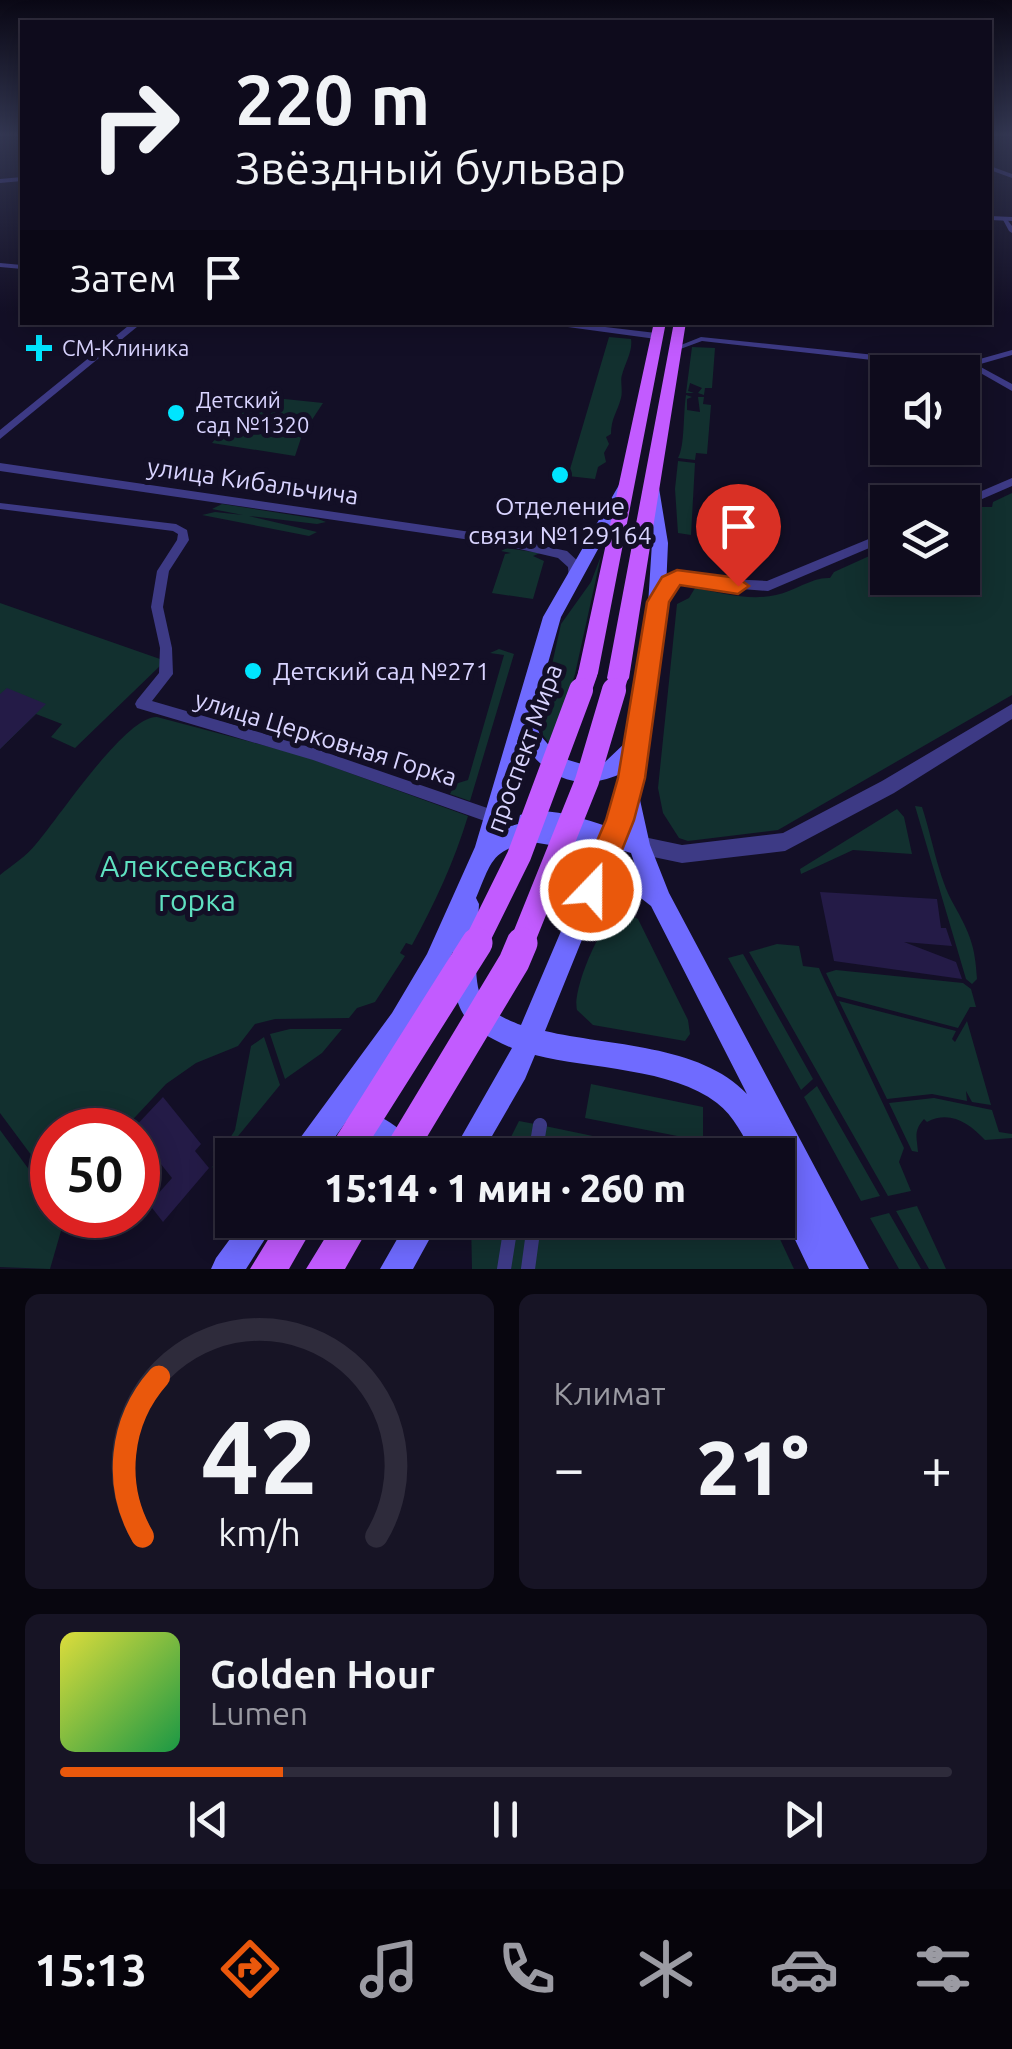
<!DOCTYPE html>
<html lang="ru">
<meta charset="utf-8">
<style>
:root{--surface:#0e0b1c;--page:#171425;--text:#f1f3f6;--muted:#9b9ba3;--line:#2e2b3b;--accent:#ea580c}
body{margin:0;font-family:Ubuntu,sans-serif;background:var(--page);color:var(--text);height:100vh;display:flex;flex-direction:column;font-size:38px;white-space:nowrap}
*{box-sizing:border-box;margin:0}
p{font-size:32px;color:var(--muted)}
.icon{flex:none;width:55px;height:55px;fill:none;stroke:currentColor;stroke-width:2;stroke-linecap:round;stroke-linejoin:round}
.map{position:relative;height:1269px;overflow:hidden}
.drawer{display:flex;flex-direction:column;gap:25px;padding:25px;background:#08060f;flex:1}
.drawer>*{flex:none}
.hud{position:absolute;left:20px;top:20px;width:972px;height:305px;border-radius:0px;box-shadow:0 5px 25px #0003,0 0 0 2px var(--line);background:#0e0b1c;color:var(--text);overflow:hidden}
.controls{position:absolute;left:870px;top:355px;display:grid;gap:20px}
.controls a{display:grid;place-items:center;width:110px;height:110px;border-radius:0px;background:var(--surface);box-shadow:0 5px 25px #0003,0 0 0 2px var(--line);font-size:50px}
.speed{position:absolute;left:30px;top:1108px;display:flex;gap:20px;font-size:50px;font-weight:700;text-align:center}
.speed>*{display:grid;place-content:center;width:130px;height:130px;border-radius:50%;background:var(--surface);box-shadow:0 5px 25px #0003,0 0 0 2px var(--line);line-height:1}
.speed .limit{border:15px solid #d22;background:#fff;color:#111}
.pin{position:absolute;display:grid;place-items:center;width:85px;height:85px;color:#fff;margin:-102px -42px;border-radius:50% 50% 50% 0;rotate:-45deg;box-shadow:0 0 10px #0007}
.pin .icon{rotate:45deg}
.me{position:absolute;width:110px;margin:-55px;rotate:22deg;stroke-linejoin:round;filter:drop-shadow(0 0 8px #0008)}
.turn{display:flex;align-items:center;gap:35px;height:210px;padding:0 50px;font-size:45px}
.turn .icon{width:130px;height:130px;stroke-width:2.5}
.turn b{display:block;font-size:70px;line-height:85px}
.then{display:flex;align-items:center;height:95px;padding:0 50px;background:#0003;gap:20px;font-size:38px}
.big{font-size:75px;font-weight:800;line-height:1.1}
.drawer .card{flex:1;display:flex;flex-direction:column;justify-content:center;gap:15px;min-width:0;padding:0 35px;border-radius:15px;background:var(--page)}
.drawer .dial{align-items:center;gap:0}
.dial svg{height:260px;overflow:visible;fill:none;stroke:var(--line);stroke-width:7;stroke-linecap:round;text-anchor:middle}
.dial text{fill:var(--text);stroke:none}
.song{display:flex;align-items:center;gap:30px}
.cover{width:120px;height:120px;border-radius:15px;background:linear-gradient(135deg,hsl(60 70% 55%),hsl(140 70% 35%))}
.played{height:10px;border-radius:5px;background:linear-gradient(90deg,var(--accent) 25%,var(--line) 25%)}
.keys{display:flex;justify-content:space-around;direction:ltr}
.heat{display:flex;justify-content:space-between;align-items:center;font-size:55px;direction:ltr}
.drawer .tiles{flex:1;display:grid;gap:25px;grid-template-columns:1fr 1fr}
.card:last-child{grid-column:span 2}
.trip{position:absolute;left:215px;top:1138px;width:580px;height:100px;border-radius:0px;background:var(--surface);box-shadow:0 5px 25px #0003,0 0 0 2px var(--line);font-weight:800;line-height:100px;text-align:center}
.dock{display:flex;height:160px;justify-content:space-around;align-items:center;background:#06040b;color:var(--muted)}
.dock .icon{width:70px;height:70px}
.dock .active{color:var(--accent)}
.dock b{font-size:45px;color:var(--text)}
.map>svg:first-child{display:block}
</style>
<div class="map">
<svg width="1012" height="1269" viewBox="0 0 1012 1269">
<rect width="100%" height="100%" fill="#130f26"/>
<path fill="#12302f" d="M609,337L631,339C633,351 625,363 622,375C620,380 623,391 621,398C617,413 611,418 611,434L606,437L609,444L604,453L606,462L598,467L595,479L568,476Z
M692,347L715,348L712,388H705L704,395L698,393L702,388L690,383L688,391L694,393H686Z
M254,394L275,396L257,420L275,398L323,403L302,435L295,456L212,443Z
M686,395L692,397L687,399V410L700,412L698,397H704L703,404L711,405L707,454L696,453L695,460L678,458C685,446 683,414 686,395Z
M678,461L695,463L691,535L678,533L675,489Z
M1012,493V695L778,830L688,841L679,838L663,813L658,788L677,604L689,598L695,588C721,593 750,601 776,595C795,591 812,577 830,578L834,572L887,548L888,578H962L963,515L980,507H992L993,502Z
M222,504L318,519L326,522L317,524L249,516L317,532L309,536L202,515L215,512L243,515L212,509Z
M507,548L540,553L533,556L544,561L533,599L492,593L505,554L511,553L501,551Z
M601,556L575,674L552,747L543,735L541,714L561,624L591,582Z
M0,603L160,659L162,664L75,748L51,737L62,724L36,714L0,749Z
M499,649L514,654L470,801L450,794L455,784L468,780L504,655L490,653Z
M157,717L300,755L468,816C454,862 435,903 412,945L406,943L400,953L405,956L375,1002L357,1008L349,1018L275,1019L255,1024L238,1046L196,1063L166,1084L123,1130H52V1183L0,1113V875C12,865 27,856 36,844C58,819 126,715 157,717Z
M915,806L922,807C932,837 938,877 954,905C970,934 975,945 977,979L972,984L966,979Z
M897,809L904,817L912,854L853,850L801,874L800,869Z
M622,911L638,919L688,1020L690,1034L685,1041L593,1025L577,1010C572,990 602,917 622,911Z
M777,944L799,946L803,966L819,968L822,975L904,1148L899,1162L911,1191L888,1196L749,952Z
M743,954L813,1079L801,1090L728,958Z
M836,970L963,983L971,989L976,1007H970L958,1028L837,996L826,973Z
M839,1001L956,1031L952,1039L955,1042L967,1021L991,1105L972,1102L966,1091L967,1101L932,1094L887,1099Z
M290,1029H342L322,1053L285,1079L270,1034Z
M264,1037L280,1085L211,1169L235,1130L251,1046Z
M591,1084L703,1107V1141L585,1118Z
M817,1086L880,1196L861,1201L804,1097Z
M934,1098L992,1110L999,1132L1012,1134V1138L985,1140C969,1123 950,1110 927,1122L924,1119C913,1131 917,1138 918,1152L912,1151L889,1103Z
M519,1121L540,1125L684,1155H502Z
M0,1130L52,1201V1215L65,1217L50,1269L0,1267Z
M917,1206L946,1269H929L896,1211Z
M889,1213L921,1269H899L870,1218Z
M471,1220H771L794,1269H472Z"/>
<path fill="#241b47" d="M7,688L46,704L0,749V694Z
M820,892L937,899L941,928H946L952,946L904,942L956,962L962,979L834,961Z
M163,1097L201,1144L195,1151L209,1168L163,1222L149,1204L172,1178L133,1129Z"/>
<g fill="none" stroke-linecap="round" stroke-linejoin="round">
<path stroke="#3d3a85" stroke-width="14" d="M535,1155L540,1125
M508,1220L522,1232H533L548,1220
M504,1269L511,1225
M528,1269L533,1232"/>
<path fill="#3d3a85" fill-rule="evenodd" d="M1002,218H1006L1012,226V233L1009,231Z
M701,337L962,364L1012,350V355L977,365L1012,384V391L970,367L962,370L702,341L675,351L671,349Z
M0,503L176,524L187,530L189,540L169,571L163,607L172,648L173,674L152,701L313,748L496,811L501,813L504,818L501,823L496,825L313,760L137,708L135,704L137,700L159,673L160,648L151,607L157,571L177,540L178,534L173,531L0,509Z"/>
<path fill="#3d3a85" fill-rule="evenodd" d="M990,166L1012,174V178L990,170Z
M22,177V181L0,183V179Z
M990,216L1012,217V221L990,220Z
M0,263L22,265V269L0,267Z
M133,322H143L0,439V430Z
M531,322H563L656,333L661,336L656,339Z
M0,463L498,536L567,551L582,565L579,582H569L568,567L558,558L498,544L0,471Z
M1012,478V486L966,506L962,507V502H956Z
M888,531V540L768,591L677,584L663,606L658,607L651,602L668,576L767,581Z
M1012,704V719L894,793L785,851L682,863L639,854L632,851L630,845L632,839L639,836L682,845L783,833L882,781Z"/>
<path fill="#6f6bff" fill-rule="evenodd" d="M626,481L633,485L561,617L533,716L540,735L553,750L565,759L585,765L605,762L626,742L646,636L652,543L646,485L648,482H658L668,543L664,636L638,791L650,845L669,893L869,1269H809L778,1204V1155H753C744,1137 734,1116 717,1103C672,1068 590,1069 535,1055L525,1079L481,1155H451L512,1048C460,1026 452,1008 453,952L410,1031L355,1109L359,1107C382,1116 411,1132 420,1155H384C372,1145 351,1136 346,1122L322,1155H291L295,1145L392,1013L427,954L475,847L543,617L619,485ZM525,745C549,781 582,791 620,774L614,806L606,826C579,818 548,805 520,815L518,824L503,828ZM532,842L562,847C575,866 570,880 562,900L566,908L570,910L521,1025C508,1020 490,1013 482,999C471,978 478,928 479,904L476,898C491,863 491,849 532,842ZM618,849L631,853L635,865L617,852ZM609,873L651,906L747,1094C700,1044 608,1046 545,1031Z
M244,1220H277L246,1269H211L216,1258Z
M408,1220H440L413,1269H380Z"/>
<path fill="#c25bff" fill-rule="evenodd" d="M654,322H666L598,673L595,679H581L578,673Z
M674,322H686L629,678L625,684H611L607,678Z
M280,1220H317L289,1269H250Z
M336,1220H373L345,1269H306Z"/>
<path stroke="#c25bff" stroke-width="19" d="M581,693L588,673
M614,693L618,678"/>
<path stroke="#c25bff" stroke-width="24" d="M475,945L519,856L581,690
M521,945L587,781L614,690"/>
<path stroke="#c25bff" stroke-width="31" d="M343,1155L477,943
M398,1155L514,962L522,943"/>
</g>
<linearGradient id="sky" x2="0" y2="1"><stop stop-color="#0a0815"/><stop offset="0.43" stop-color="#333752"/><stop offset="1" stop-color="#333752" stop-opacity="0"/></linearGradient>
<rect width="1012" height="313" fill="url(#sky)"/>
<path fill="#ea580c" stroke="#983908" stroke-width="2.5" d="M677,570L738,578L749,586L738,594L680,585L669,602L645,778L634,820L602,900L591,904L580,900L576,890L606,820L618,778L647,602L662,577Z"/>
<g fill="#00e5ff" stroke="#130f26" stroke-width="4">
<path d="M34 333h10v10h10v10h-10v10h-10v-10h-10v-10h10z"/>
<circle cx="176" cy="413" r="10"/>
<circle cx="560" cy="475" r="10"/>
<circle cx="253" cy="671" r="10"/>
</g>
<g text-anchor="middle" stroke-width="10" stroke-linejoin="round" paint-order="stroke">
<g font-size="22" fill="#d9d4ff" stroke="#130f26" text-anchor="start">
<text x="62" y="356">СМ-Клиника</text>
<text x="196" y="408">Детский<tspan x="196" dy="25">сад №1320</tspan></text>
</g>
<g font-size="25" fill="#d9d4ff" stroke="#130f26">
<text transform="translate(253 481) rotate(8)" y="9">улица Кибальчича</text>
<text transform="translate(326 738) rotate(17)" y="9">улица Церковная Горка</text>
<text transform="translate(524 748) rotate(-70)" y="9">проспект Мира</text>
</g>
<g font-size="25" fill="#d9d4ff" stroke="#130f26">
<text x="560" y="515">Отделение<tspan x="560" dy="29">связи №129164</tspan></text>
<text x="273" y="680" text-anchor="start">Детский сад №271</text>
</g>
<g font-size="30" fill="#5fe0c0" stroke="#130f26">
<text x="197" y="877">Алексеевская<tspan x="197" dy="34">горка</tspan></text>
</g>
</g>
</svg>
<div class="controls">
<a><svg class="icon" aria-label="sound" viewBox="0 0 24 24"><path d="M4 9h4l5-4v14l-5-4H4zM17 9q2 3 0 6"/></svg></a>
<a><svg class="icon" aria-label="layers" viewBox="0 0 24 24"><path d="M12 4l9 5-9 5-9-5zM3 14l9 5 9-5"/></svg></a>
</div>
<div class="speed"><div class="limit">50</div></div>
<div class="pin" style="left:738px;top:586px;background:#d93025"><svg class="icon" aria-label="arrive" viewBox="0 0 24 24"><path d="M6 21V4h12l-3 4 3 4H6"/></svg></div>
<svg class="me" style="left:591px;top:890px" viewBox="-20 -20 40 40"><circle r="17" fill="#ea580c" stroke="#fff" stroke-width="3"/><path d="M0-11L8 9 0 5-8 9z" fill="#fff"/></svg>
<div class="trip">15:14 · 1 мин · 260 m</div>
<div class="hud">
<div class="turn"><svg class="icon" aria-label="right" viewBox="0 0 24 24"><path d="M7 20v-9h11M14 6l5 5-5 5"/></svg><div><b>220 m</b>Звёздный бульвар</div></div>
<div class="then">Затем<svg class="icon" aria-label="arrive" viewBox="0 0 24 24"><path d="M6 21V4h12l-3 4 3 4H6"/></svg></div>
</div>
</div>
<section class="drawer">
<div class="tiles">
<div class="card dial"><svg viewBox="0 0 100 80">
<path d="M14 69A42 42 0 1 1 86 69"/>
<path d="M14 69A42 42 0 0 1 19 20" stroke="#ea580c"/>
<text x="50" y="56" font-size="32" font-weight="700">42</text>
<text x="50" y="72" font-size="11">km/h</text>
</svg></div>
<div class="card"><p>Климат</p>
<div class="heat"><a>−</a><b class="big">21°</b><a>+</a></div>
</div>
<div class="card">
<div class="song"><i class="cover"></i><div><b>Golden Hour</b><p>Lumen</p></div></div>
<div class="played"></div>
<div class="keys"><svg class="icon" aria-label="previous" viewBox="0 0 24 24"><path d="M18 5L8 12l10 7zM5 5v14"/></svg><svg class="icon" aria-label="pause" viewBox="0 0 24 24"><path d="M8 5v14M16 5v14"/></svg><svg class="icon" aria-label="next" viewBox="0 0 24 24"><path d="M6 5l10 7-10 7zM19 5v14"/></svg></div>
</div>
</div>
</section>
<nav class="dock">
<b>15:13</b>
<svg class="icon active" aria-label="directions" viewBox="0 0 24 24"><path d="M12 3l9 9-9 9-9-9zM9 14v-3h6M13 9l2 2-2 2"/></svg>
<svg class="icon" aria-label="music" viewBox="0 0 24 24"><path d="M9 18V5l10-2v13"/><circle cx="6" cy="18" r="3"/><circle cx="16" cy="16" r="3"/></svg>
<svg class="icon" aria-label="phone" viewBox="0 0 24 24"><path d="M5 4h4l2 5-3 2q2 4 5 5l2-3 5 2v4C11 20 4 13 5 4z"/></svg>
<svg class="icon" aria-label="climate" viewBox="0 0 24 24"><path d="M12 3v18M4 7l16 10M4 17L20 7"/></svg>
<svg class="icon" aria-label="car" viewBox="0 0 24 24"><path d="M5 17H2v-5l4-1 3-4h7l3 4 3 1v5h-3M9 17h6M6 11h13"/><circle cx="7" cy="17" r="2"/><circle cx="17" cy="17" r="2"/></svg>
<svg class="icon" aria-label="filters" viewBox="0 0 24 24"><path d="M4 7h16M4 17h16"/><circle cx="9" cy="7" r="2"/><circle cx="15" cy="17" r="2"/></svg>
</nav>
